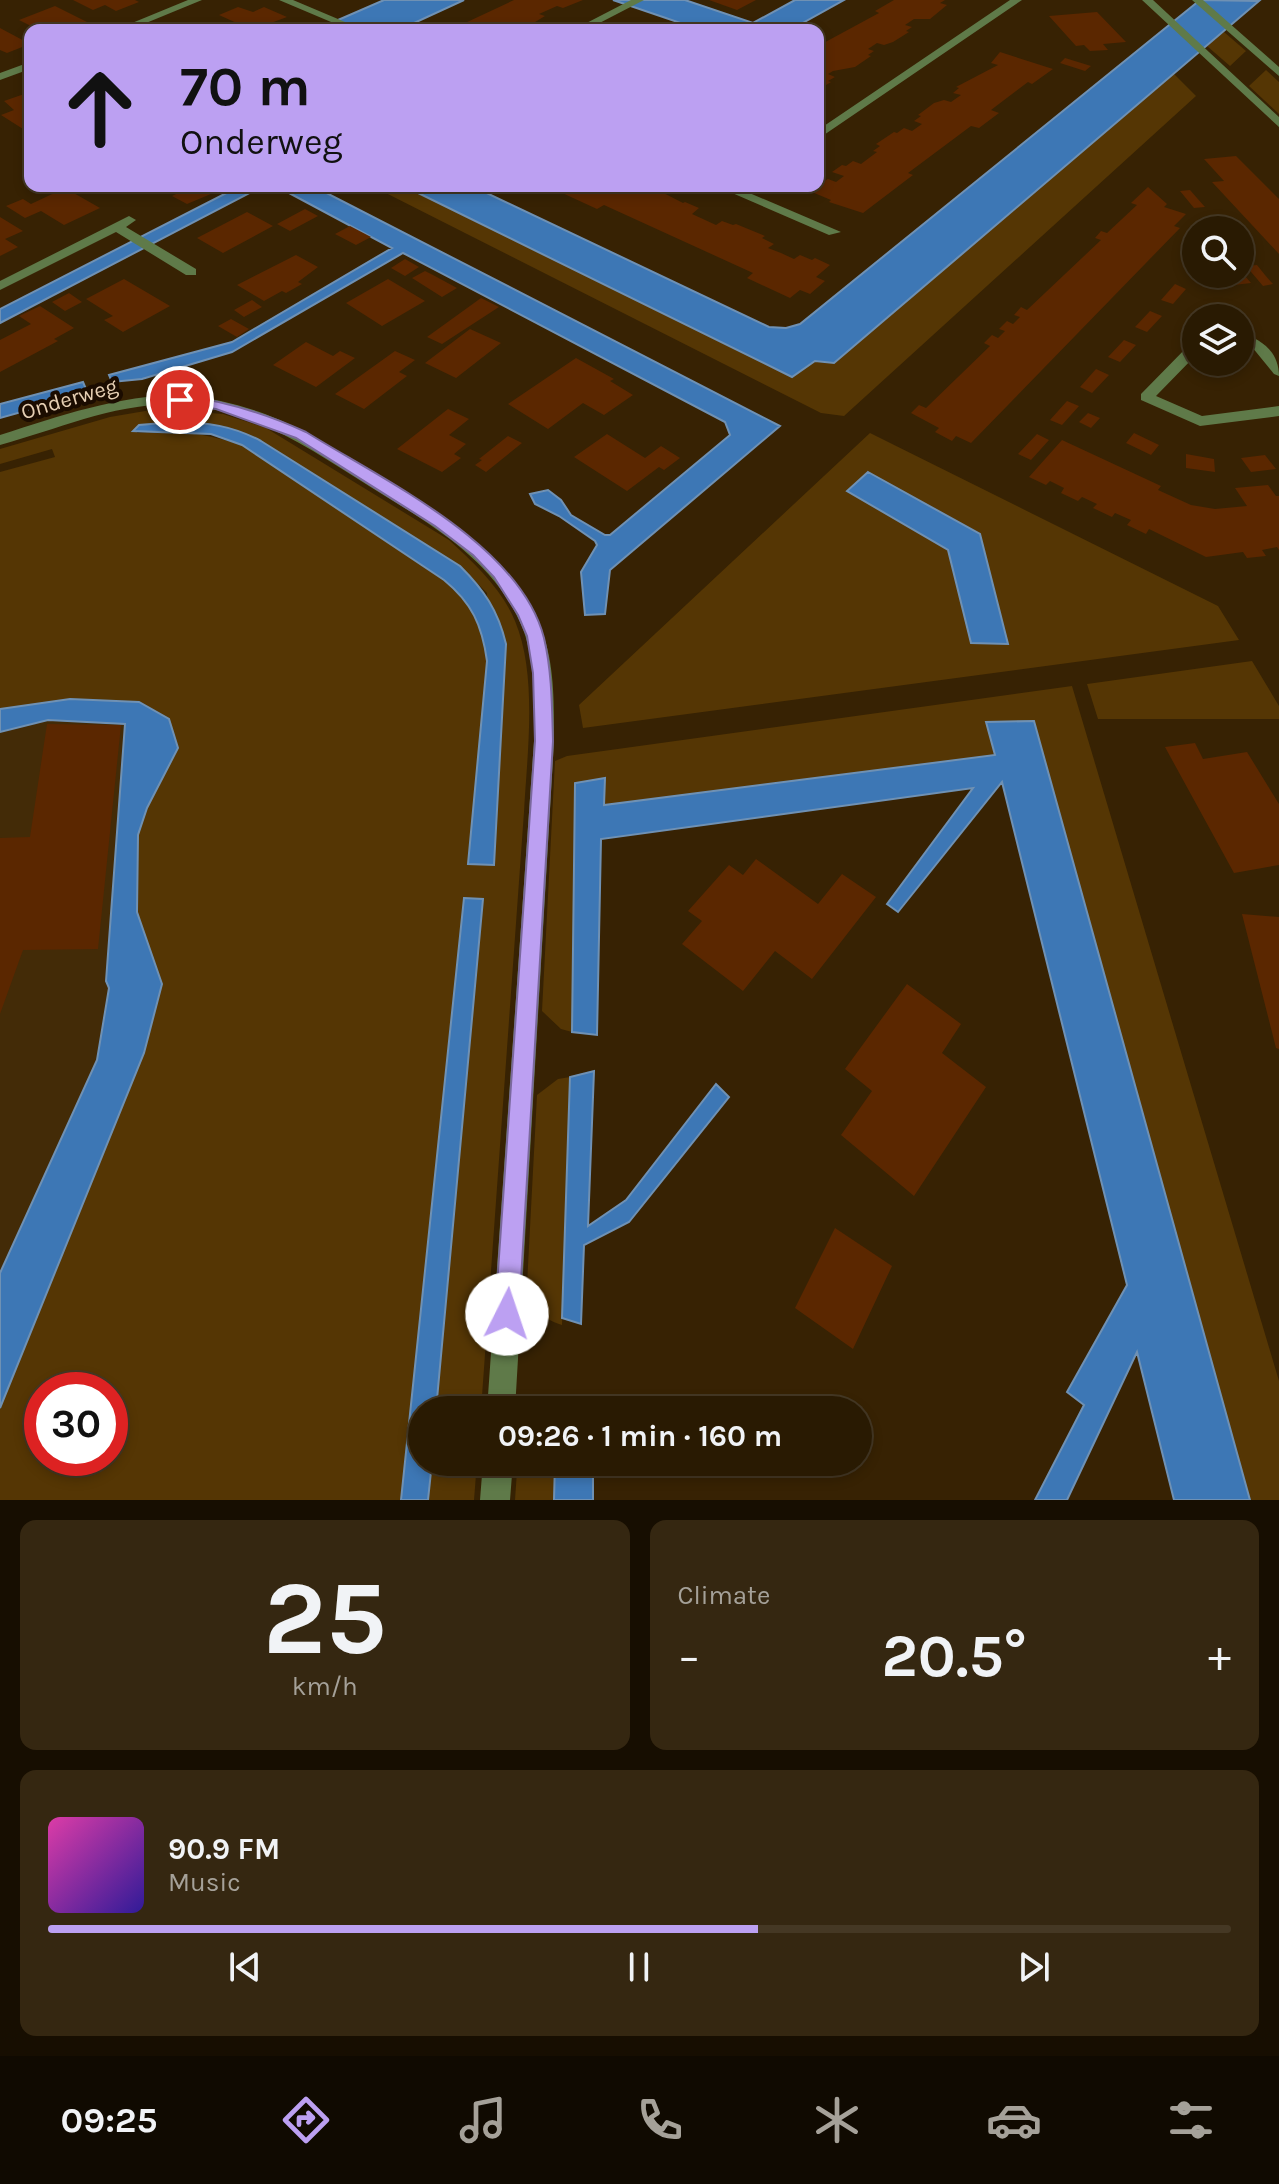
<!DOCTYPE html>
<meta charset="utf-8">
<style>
:root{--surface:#291a02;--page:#352711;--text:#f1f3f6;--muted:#a5a199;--line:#453824;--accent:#bca0f2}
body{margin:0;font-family:Karla,sans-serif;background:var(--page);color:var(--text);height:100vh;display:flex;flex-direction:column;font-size:30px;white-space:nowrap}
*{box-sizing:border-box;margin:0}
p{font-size:26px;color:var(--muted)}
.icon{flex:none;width:44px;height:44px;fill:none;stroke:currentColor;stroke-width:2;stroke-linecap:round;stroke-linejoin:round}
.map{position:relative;height:1500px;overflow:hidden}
.details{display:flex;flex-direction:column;gap:20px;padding:20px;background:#170e01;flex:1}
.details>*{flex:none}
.guide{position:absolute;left:24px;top:24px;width:800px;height:168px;border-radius:16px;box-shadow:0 4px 12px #0003,0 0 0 2px var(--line);background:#bca0f2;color:#111;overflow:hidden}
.fabs{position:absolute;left:1182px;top:216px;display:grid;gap:16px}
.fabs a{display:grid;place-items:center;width:72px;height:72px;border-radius:50%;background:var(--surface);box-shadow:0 4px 12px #0003,0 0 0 2px var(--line);font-size:40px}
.speed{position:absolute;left:24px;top:1372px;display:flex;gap:16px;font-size:40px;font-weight:700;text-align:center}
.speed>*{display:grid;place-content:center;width:104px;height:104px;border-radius:50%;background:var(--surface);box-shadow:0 4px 12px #0003,0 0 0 2px var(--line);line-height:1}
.speed .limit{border:12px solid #d22;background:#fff;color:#111}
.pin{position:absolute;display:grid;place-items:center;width:68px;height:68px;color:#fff;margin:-34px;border:4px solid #fff;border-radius:50%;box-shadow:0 2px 8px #0007}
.me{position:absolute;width:88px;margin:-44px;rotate:4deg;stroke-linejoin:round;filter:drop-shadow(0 0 6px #0008)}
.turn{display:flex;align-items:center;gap:28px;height:168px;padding:0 24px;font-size:36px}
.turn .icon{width:104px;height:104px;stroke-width:2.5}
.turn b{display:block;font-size:56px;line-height:68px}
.big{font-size:60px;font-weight:700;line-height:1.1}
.details .widget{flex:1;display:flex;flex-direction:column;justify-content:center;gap:12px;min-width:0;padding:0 28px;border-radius:16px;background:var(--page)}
.details .dial{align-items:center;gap:0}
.dial b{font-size:104px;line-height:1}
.song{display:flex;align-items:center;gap:24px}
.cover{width:96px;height:96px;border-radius:12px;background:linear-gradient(135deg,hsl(320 70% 55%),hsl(250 70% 35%))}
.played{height:8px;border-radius:4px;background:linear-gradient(90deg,var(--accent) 60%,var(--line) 60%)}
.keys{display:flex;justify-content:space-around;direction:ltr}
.heat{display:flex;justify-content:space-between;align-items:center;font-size:44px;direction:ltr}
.details .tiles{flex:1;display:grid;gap:20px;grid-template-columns:1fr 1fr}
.widget:last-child{grid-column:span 2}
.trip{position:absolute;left:408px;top:1396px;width:464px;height:80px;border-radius:40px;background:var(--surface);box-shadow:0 4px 12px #0003,0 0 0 2px var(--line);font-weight:700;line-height:80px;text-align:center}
.menu{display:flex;height:128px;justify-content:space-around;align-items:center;background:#100a01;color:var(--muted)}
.menu .icon{width:56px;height:56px}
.menu .active{color:var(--accent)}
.menu b{font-size:36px;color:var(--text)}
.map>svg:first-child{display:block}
</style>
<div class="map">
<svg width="1279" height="1500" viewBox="0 0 1279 1500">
<rect width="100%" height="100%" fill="#372203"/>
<path fill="#432b07" d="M132,714L126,941L97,1060L0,1273V722Z"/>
<path fill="#553604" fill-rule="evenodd" d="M1224,32L1246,51L1230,66L1207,46Z
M1266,70L1279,82V114L1249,86Z
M1174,74L1196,96L844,416L821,413L372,186H404L792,377L815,361L834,363Z
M157,409L223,414L266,428L449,540C474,563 502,589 515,621C538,676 527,754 524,812L481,1410H436L483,900L464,899L401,1500H0V1408L144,1053L147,943L137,912L138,835L147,808L178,748L169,719L70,699L0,709V472L55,457L52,449L0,464V449L110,417ZM175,422C207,422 233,426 261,441L460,566L487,593L493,865L468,864L487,661C482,625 472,603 444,580L242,445C206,433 175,430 137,433L139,425ZM42,1390H110V1458H42Z
M870,433L1218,606L1239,640L583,728L579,705Z
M1252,661L1279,706V719H1098L1087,684Z
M1072,686L1279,1381V1500H1250L1034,721L987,722L995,755L603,805L575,783L572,1032L561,1029L542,1011L555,761L567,756Z
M570,1077L562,1325C538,1317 533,1308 527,1285L537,1095L558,1079Z
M432,1462H477L474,1500H428Z
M533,1462H555L554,1500H515L517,1471Z"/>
<path fill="#3d77b5" stroke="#6f91b4" stroke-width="2" d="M384,0H464L399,30H315Z
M613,0H685L753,23L795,0H844L790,30H701Z
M1200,0L1259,1L834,363L815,361L792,377L404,186H472L769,327L786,328L800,324Z
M240,186H263L0,323V309Z
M276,186H313L780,426L610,570L605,614L585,615L581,572L597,545L595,541L559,516L535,504L530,494L548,490L561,500L571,515L605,535H610L730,435L725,422L403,253L232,352L142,379L112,382L109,375L232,342L392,248Z
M83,382L86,389L57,402L0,418V404Z
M175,422C207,422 233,426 261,441L460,566C484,590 498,610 506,644L494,865L468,864L487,661C482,625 472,603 444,580L242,445L211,434L133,431L139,425Z
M868,472L980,534L1008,644L971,643L948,550L847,491Z
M70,699L139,702L169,719L178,748L147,808L138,835L137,912L162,984L144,1053L0,1408V1273L97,1060L109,988L106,981L125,724L48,720L0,732V709Z
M1034,721L1250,1500H1174L1137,1352L1067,1500H1035L1084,1405L1067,1392L1127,1285L1002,782L898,912L887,904L973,788L601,839L597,1035L572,1032L575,783L605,778L604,805L995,755L986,722Z
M464,898L483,899L436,1410H422V1462H432L428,1500H401Z
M594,1071L588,1226L626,1200L716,1084L729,1097L629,1222L584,1245L581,1324L562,1318L570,1077Z
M555,1462H593V1500H554Z"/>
<path fill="#5b2700" d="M73,0H135L139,2L116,11L105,5L93,10Z
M514,0H583L563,8L557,6L539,14L545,16L522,30H450Z
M709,0H756L737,10Z
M894,0H945L940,3L947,5L930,19H914L905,25L912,27L906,31L909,32L893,42L884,45L877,43L868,49L874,51L868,55L871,56L855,67L833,71L828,74L835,77L828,81L831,82L818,90V46L879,13L875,11Z
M55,6L87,22L68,30L52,26L39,30L19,20Z
M238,7L253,12L264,7L287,17L252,30L219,15Z
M1097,12L1126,42L1103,44L1108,50L1090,51L1084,45L1076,46L1049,16Z
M0,28L30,44L7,53L0,50Z
M1000,52L1053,69L1032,84L1028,82L991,110L999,113L979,128L971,126L908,173L913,175L863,213L829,202L831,200L807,190L828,179L836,182L844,176L832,172L842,165L846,166L853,161L861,164L877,152L873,151L880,146L876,144L894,132L897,133L904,128L912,131L922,124L914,121L921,116L918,115L934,103L944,100L951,102L961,95L953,93L959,88L956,87L998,65L991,63Z
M1065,58L1091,66L1085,71L1060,63Z
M30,92V126L23,129L1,115L14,110L4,101Z
M1236,156L1279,199V254L1212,182L1224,181L1204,159Z
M192,186H230L187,204L172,196Z
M547,186H628L643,192L652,187L683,203L685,202L699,208L692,214L716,225L722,221L733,225L736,224L765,236L762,238L774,244L768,248L781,253L794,259L800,255L812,260L815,258L830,265L816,277L825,281L810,294L800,290L790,298L747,278L753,273L604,205L597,209Z
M1148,187L1167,204L1164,207L1186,214L1174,226L1180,228L971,443L956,436L952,441L935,432L939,428L911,413L919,405L926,408L990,346L984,343L992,335L998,338L1005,331L999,329L1007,321L1013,324L1020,317L1014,315L1021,307L1027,310L1101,240L1095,238L1101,231L1107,233L1137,205L1131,203Z
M65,188L100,208L64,225L41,211L25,218L6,206L23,199L31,204Z
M1190,190L1197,198L1205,207L1194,208L1180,191Z
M305,209L318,216L290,231L277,224Z
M247,212L273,226L223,253L197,238Z
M0,217L23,231L5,239L18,247L0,256Z
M1213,220L1222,230H1205L1197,221Z
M350,226L371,237L356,245L335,234Z
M296,255L318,267L298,282L302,284L286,293L282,291L264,301L237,285Z
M405,259L419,267L405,276L391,268Z
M1257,265L1265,275L1273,284L1263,286L1246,266Z
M1240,270L1245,276L1251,283L1234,285L1225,274H1240Z
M425,271L433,275L457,288L442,297L412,278Z
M124,279L170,306L123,332L104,320L113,316L86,299Z
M388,279L425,301L382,326L346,303Z
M1175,284L1186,289L1173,304L1161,300Z
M69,293L82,302L65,311L52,302Z
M481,298L499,307L442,344L427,337Z
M252,300L262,307L244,317L234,310Z
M40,306L74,328L54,339L58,341L0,372V340L31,324L19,316Z
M1150,311L1162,316L1147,332L1135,327Z
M231,319L249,329L237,337L218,326Z
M470,329L501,343L456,378L425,363Z
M1124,340L1136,345L1120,362L1108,357Z
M306,342L333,356L340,351L355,358L316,387L273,365Z
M395,351L415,360L399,372L407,376L364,409L335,394Z
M576,358L614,379L610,381L633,395L604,415L583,403L548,429L508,404Z
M1096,369L1109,375L1092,393L1080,387Z
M1067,401L1079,406L1062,425L1050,420Z
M448,409L469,419L449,435L466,444L454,454L461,458L442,472L397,449Z
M1088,413L1100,418L1091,428L1079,422Z
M1134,433L1159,445L1151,455L1126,443Z
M607,434L645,458L661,446L680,458L664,470L659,467L627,491L574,457Z
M1037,434L1049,440L1031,460L1018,454Z
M508,436L522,443L486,472L475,465L482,460L479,459Z
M1062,440L1161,486L1158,490L1191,505L1215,509L1247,506L1235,488L1268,485L1276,496H1279V550L1277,547L1262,550L1266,556L1247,558L1243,552L1206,557L1149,529L1146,534L1127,525L1131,520L1115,513L1112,517L1093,508L1097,504L1082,497L1078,501L1061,493L1064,488L1050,481L1046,485L1029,477Z
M1186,454L1214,459L1215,472L1186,468Z
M1265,455L1276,469L1251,472L1241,458Z
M47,724L121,725L98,949L23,950L0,1014V838L30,837Z
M1195,743L1203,759L1247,752L1279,804V865L1234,873L1165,747Z
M756,859L818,904L842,874L876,897L812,979L775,951L743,991L682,944L702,921L688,911L729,865L743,875Z
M1242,914L1279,917V1049L1276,1048Z
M907,984L961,1024L942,1053L986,1087L914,1196L841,1135L872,1091L845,1069Z
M835,1228L892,1266L853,1349L795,1308Z"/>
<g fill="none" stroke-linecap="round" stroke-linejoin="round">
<path fill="#5f7a49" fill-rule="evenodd" d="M188,0H202L129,30H115Z
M279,0H293L364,30H350Z
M631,0H644L586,30H573Z
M1010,0H1022L818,139V130Z
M1142,0H1153L1279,117V127Z
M1192,0H1203L1279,67V76Z
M30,62V69L0,80V73Z
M716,186H733L841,232L829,235Z
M129,216L136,220L126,227L196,269V275H186L116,232L0,290V281Z
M1240,333C1262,339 1279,352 1279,376L1274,374L1252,347L1240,342Z
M1196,341V355L1156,396L1202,416L1279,406V416L1200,426L1141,400V394L1191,343Z
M182,395C211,398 238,404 265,414C305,429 341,453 377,476C440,516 511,553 540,626C555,662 554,703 554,741L515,1410H487L534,741C534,699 537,654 517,616C487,555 425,521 369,486C312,450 253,409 182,405C119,401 60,429 0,445V435C60,416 118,395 182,395Z
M483,1462H513L510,1500H480Z"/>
</g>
<path fill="#bca0f2" stroke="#7a689d" stroke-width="2" d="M180,395C224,401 265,413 306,432C383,480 520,544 544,638C552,672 552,707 553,741L519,1314L516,1323L507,1327L498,1323L495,1314L535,741L533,673L527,636L518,615L494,577L473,555L435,526L296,438L216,409L175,403L173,400Z"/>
<g text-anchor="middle" stroke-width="8" stroke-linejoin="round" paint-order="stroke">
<g font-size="22" fill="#e5ceb2" stroke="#1b0c00">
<text transform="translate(69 398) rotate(-16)" y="8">Onderweg</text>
</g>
</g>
</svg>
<div class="fabs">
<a><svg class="icon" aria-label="search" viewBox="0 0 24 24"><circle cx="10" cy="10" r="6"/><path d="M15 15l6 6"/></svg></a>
<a><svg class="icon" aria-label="layers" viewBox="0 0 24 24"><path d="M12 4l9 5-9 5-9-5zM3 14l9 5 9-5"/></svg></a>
</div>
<div class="speed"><div class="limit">30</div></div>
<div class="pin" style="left:180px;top:400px;background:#d93025"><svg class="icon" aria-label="arrive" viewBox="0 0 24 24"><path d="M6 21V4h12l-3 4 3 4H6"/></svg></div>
<svg class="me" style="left:507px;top:1314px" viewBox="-20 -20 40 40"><circle r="19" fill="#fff"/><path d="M0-13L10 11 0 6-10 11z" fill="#bca0f2"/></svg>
<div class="trip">09:26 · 1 min · 160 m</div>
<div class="guide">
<div class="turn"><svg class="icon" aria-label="ahead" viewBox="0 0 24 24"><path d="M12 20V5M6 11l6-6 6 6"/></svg><div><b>70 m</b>Onderweg</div></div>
</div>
</div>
<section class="details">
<div class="tiles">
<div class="widget dial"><b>25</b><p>km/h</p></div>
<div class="widget"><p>Climate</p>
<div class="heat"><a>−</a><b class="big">20.5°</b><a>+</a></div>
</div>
<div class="widget">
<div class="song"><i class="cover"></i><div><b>90.9 FM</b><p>Music</p></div></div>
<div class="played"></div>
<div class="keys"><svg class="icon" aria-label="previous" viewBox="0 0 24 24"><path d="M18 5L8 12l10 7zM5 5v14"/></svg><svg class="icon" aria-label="pause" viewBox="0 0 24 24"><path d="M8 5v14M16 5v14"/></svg><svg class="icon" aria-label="next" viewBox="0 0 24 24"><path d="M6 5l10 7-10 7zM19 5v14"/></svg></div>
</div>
</div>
</section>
<nav class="menu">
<b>09:25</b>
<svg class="icon active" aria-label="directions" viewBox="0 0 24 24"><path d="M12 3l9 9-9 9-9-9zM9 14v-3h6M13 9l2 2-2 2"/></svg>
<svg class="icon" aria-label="music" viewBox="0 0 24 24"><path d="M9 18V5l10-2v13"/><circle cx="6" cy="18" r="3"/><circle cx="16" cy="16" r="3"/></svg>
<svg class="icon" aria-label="phone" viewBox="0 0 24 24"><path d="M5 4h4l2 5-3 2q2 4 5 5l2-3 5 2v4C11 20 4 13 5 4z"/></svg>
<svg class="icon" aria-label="climate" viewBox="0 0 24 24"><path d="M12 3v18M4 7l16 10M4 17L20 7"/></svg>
<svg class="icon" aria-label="car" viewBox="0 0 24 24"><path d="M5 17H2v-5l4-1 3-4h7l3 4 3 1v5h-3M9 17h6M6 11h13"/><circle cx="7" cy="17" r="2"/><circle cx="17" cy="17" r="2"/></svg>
<svg class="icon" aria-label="filters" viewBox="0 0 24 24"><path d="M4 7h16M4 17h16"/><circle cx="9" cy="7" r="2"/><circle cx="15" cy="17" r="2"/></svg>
</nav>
